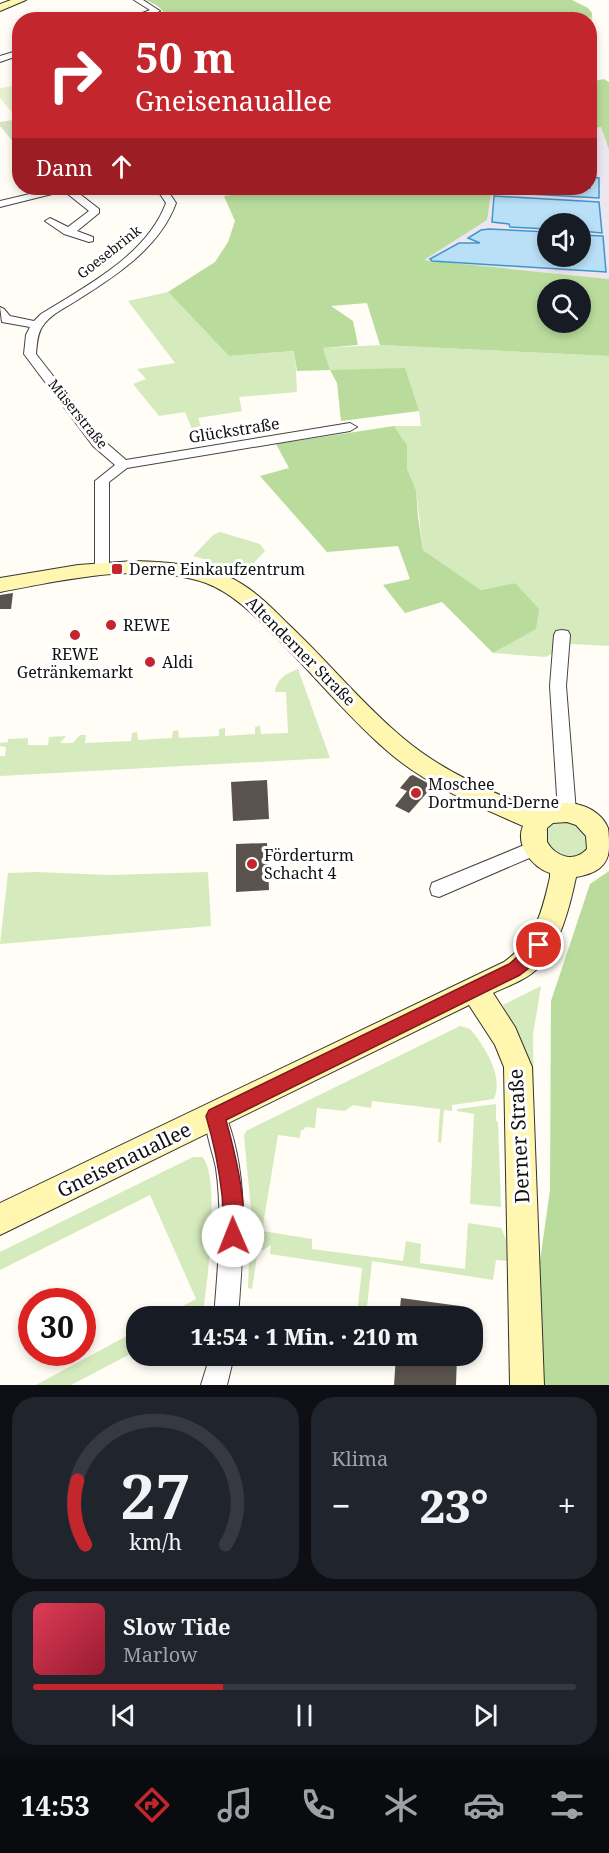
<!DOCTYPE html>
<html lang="de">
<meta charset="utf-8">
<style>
:root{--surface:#171b24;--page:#20242c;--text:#f1f3f6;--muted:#9ea1a6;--line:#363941;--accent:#c4262e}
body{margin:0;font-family:"Noto Serif",serif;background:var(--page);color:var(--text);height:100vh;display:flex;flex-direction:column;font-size:22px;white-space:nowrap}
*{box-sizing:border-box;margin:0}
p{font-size:20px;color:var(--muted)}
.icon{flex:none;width:33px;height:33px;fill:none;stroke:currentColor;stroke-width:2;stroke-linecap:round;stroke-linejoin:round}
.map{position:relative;height:1385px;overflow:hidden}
.details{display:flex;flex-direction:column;gap:12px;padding:12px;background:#0d0f14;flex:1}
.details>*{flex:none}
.top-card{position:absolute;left:12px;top:12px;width:585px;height:183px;border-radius:24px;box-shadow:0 3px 9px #0003;background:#c4262e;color:#fff;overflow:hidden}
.tools{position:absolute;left:537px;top:213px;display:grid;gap:12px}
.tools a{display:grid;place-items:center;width:54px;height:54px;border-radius:50%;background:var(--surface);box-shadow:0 3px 9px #0003;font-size:30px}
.speed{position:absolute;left:18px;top:1288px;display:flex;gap:12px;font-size:30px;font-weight:700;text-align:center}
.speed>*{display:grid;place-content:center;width:78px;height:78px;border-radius:50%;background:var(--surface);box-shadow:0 3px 9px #0003;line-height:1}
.speed .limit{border:9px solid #d22;background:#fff;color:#111}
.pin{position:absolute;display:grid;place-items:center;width:51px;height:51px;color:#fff;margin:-26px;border:3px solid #fff;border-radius:50%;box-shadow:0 2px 6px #0007}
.me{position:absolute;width:66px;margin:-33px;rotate:359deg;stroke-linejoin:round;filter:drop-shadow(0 0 4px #0008)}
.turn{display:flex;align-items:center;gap:21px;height:126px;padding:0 24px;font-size:27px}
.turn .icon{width:78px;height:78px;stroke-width:2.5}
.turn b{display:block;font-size:42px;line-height:51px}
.then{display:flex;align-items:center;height:57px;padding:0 24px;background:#0003;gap:12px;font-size:22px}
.big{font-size:45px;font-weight:800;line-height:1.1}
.details .card{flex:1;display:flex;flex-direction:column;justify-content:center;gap:9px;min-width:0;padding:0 21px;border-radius:24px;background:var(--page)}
.details .dial{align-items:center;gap:0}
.dial svg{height:156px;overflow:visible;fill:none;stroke:var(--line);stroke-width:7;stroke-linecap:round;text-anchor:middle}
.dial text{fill:var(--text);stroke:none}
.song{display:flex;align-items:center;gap:18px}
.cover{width:72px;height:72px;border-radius:9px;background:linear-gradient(135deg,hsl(350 70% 55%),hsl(350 70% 35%))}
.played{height:6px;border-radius:3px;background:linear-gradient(90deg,var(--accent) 35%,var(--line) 35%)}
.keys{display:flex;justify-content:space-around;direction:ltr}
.heat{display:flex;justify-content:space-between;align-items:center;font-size:33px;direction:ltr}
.details .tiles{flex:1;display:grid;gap:12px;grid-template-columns:1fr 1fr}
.card:last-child{grid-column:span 2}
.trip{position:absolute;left:126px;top:1306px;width:357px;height:60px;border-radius:24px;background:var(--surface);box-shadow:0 3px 9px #0003;font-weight:800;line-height:60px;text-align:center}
.menu{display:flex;height:96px;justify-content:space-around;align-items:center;background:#090b0e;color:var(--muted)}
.menu .icon{width:42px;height:42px}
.menu .on{color:var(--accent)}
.menu b{font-size:27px;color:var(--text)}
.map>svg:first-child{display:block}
</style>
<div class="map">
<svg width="609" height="1385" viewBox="0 0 609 1385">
<rect width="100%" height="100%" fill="#fffdf5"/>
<path fill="#eee6ef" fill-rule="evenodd" d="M601,127L609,150V279L423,260L486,220L492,188H590V129ZM548,224H580V256H548Z"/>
<path fill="#d5ebbd" d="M592,17L596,75L590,78V20L559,19Z
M168,292L229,356L295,351L297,392L239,397L242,411L198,418L201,427L192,429L185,412L159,416L133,384L146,379L137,369L175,363L128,301Z
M380,345L609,356V646L572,644L545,657L493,653L535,629L515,583L481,590L423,550L416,490L407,469V445L394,426H421L419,411L330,370L323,348Z
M220,532L260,544L265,551L246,571L236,567L230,573L201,564L204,559L193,556L213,535Z
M298,669L330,758L0,776V756H5L6,747L0,746V743L8,742V739L28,738V745H48L49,737L66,736L60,743H73L80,735H86L85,743L131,741L132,733L137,732L138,740L172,738L173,731L178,730L179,738L219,736V729L225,728V736L255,734V727L260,726L261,734L288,733L286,692H275C277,678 286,674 298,669Z
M557,821C575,823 584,827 588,845C579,864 563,856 547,849L545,827Z
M36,872L109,875L208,872L211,926L0,944L8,873Z
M541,986L533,1035L534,1100L530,1099L503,1005Z
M460,1026L470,1029C484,1045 504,1076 494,1099L452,1105V1111L444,1110L441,1143L438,1142L440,1109L372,1101L371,1108L353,1105L345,1111L317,1108L315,1128L305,1127L304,1130H301L300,1138L278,1135L262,1231L312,1239V1249L403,1261L406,1241L421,1244L420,1263L465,1269L468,1223L501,1228L506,1239L507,1261L496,1260L493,1280L372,1261L367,1307L358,1306L362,1268L270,1254L271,1245L263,1250H258L252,1289L248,1288L251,1209L244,1136L246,1131Z
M496,1104V1121L498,1122L501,1207L470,1204L474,1114L457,1111V1109Z
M193,1157H202C221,1173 207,1290 202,1317H162L196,1299L150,1195L0,1270V1252Z
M136,1331V1351L71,1385H36Z"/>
<path fill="#b9dc9c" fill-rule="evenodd" d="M146,0H572L588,8L592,13V17L559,20H165C165,8 156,5 146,0Z
M604,79L609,82V150L601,127L590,129V82Z
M292,188H492L487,220L424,260L609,279V356L380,345L367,303L331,306L353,321L358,345L323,348L330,370L405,368L419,411L341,421L337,383L330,370L297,371L294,351L229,356L168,292L215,262L228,242L235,221L224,196ZM548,290H580V322H548Z
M394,426L407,445V469L416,490L418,517L423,550L481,590L515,583L539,609L536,629L493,653L442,602L405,613L383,585L410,579L398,546L327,552L260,476L289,468L276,444Z
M609,871V1385H541L542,1343L540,1261L550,1190L551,1001L590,884Z"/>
<path fill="#d9e3c4" d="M19,119H20L19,149L0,126V122Z"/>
<path fill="#e6f2cf" d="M19,85V116L16,117L0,98V88Z"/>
<path fill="#b9e0f7" stroke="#3f96cf" stroke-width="1.5" d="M590,177L599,178V198L511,193L509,191L491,189L590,188Z
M494,196L599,202L602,233L581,231L580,224H548L547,229L510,227L509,224L492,222Z
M489,229L547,232L548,256H580L581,235L603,236L606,272L432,261L430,259L459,243H480L468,238L481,230Z"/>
<path fill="#5a524d" d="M13,593L11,609H0V595Z
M413,775L433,786L409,813L395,806L407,791L400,788L410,776Z
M267,780L269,819L233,821L231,782Z
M267,843L269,890L236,892V844Z
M401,1298L460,1306L459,1317H399Z
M396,1356H457L456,1385H394Z"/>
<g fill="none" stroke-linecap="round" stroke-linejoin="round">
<g stroke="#444" stroke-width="2">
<path id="street" d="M134,0H143L160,11L138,20H125L150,10Z
M20,50V55L0,62V56Z
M55,188H72L99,209V213L77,231L93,237V241L89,242L64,234L45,221L50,218L68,227L89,211L64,191L0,207V201Z
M156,188H166L176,203C160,247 117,275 79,299C67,307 50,314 42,327C37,335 37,344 36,354L103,440L126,460L350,423L357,427L350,431L127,468L109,482V569L102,574L95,569V481L115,465L93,446L24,354L26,335L30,327L2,322L0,307L4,309L10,316L34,321L41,314C86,286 147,255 166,203Z
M265,188H276L277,189L272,192Z
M562,630L568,631L570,635L566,686L576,812L573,817L567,819L561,817L558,812L550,686L554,635L556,631Z
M534,841L541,843L543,848L541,853L439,897L432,895L430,889L432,883Z
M215,1106L223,1109C251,1173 243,1249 238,1317H214C218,1267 223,1217 216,1168C213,1152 201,1122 207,1109Z
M210,1356H234L227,1385H201Z"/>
</g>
<g stroke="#333" stroke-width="2">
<path id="secondary" d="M11,0H26L0,11V4Z
M134,561C166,562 199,564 229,577C251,587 269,605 286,622C326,659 361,703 403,738C442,771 489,791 536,810C557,796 598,802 608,828C609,834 609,841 609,847C609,867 594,874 576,877C570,906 560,946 538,968C526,980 508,986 493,993L515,1027L532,1067L544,1385H510L504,1067L495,1045L469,1005L0,1235V1203L504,962C535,940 542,913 550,877V873C532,867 515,845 523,826C475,805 424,784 385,749C344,713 310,670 271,632C252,613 232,593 206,583C145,561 62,580 0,592V578L78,565ZM567,822L576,825L586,836L587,849C574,863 556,857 547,842V828L553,823Z"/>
</g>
<use href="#street" fill="#fff" fill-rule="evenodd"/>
<use href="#secondary" fill="#fff6b0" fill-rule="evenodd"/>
</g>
<path fill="#c4262e" stroke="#7f191e" stroke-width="1.5" d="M539,938L545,941L547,945C541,958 532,966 520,975L226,1120C234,1149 251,1215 240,1243L233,1245L226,1243C220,1228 224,1211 222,1195C219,1168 214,1143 206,1116L209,1110L509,964C518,958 531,941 539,938Z"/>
<g fill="#c4262e" stroke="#fff" stroke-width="2">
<rect x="111" y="563" width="12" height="12" rx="3"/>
<circle cx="111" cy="625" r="6"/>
<circle cx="75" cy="635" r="6"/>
<circle cx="150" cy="662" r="6"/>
<circle cx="416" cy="793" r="6"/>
<circle cx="252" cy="864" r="6"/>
</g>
<g text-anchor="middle" stroke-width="6" stroke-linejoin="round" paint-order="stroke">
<g font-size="14" fill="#111" stroke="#fff">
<text transform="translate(109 252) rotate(-38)" y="5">Goesebrink</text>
<text transform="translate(78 414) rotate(51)" y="5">Müserstraße</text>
</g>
<g font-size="16" fill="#111" stroke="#fff">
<text transform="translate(234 430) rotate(-9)" y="6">Glückstraße</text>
<text transform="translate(301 651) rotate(45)" y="6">Altenderner Straße</text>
</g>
<g font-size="16" fill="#111" stroke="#fff" text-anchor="start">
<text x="129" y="575">Derne Einkaufzentrum</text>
<text x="123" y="631">REWE</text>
<text x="75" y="660" text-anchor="middle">REWE<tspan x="75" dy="18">Getränkemarkt</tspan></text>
<text x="162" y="668">Aldi</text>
<text x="428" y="790">Moschee<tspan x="428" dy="18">Dortmund-Derne</tspan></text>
<text x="264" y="861">Förderturm<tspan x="264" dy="18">Schacht 4</tspan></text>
</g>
<g font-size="20" fill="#111" stroke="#fff">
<text transform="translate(519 1136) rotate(-93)" y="7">Derner Straße</text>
<text transform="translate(124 1160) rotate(-26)" y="7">Gneisenauallee</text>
</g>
</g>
</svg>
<div class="tools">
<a><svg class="icon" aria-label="sound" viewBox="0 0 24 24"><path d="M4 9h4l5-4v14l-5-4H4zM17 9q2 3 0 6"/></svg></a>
<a><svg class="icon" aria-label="search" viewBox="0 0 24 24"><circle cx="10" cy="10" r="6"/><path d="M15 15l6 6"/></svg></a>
</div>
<div class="speed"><div class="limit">30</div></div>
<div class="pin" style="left:539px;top:945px;background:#d93025"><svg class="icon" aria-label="arrive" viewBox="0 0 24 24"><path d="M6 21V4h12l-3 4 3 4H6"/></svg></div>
<svg class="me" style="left:233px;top:1236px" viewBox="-20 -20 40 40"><circle r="19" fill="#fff"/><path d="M0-13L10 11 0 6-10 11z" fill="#c4262e"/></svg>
<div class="trip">14:54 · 1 Min. · 210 m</div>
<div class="top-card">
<div class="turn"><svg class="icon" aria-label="right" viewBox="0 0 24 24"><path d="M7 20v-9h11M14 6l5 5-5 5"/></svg><div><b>50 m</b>Gneisenauallee</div></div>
<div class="then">Dann<svg class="icon" aria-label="ahead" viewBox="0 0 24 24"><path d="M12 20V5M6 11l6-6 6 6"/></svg></div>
</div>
</div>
<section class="details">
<div class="tiles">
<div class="card dial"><svg viewBox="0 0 100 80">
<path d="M14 69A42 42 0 1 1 86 69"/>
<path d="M14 69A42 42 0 0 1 10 36" stroke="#c4262e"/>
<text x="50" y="56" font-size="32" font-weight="700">27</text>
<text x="50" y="72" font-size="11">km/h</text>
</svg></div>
<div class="card"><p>Klima</p>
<div class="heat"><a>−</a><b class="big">23°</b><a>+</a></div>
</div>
<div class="card">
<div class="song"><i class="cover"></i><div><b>Slow Tide</b><p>Marlow</p></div></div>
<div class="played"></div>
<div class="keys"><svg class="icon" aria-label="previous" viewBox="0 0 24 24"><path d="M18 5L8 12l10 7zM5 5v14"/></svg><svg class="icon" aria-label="pause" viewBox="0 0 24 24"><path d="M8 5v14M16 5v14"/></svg><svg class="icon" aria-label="next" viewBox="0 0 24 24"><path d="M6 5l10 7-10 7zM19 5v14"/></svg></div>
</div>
</div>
</section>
<nav class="menu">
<b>14:53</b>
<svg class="icon on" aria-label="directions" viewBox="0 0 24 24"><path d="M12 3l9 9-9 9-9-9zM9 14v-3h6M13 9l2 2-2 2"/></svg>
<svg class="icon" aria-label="music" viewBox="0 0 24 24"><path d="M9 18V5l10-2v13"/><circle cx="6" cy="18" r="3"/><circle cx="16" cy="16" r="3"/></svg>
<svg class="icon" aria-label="phone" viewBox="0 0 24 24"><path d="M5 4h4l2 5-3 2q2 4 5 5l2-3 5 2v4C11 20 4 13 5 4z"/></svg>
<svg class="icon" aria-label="climate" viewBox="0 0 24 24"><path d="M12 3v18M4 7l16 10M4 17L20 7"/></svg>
<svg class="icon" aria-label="car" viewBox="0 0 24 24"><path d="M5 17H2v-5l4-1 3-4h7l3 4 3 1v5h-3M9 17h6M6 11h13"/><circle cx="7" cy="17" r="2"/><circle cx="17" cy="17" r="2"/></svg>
<svg class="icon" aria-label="filters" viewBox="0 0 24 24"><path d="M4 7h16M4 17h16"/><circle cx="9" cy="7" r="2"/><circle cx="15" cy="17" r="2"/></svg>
</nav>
